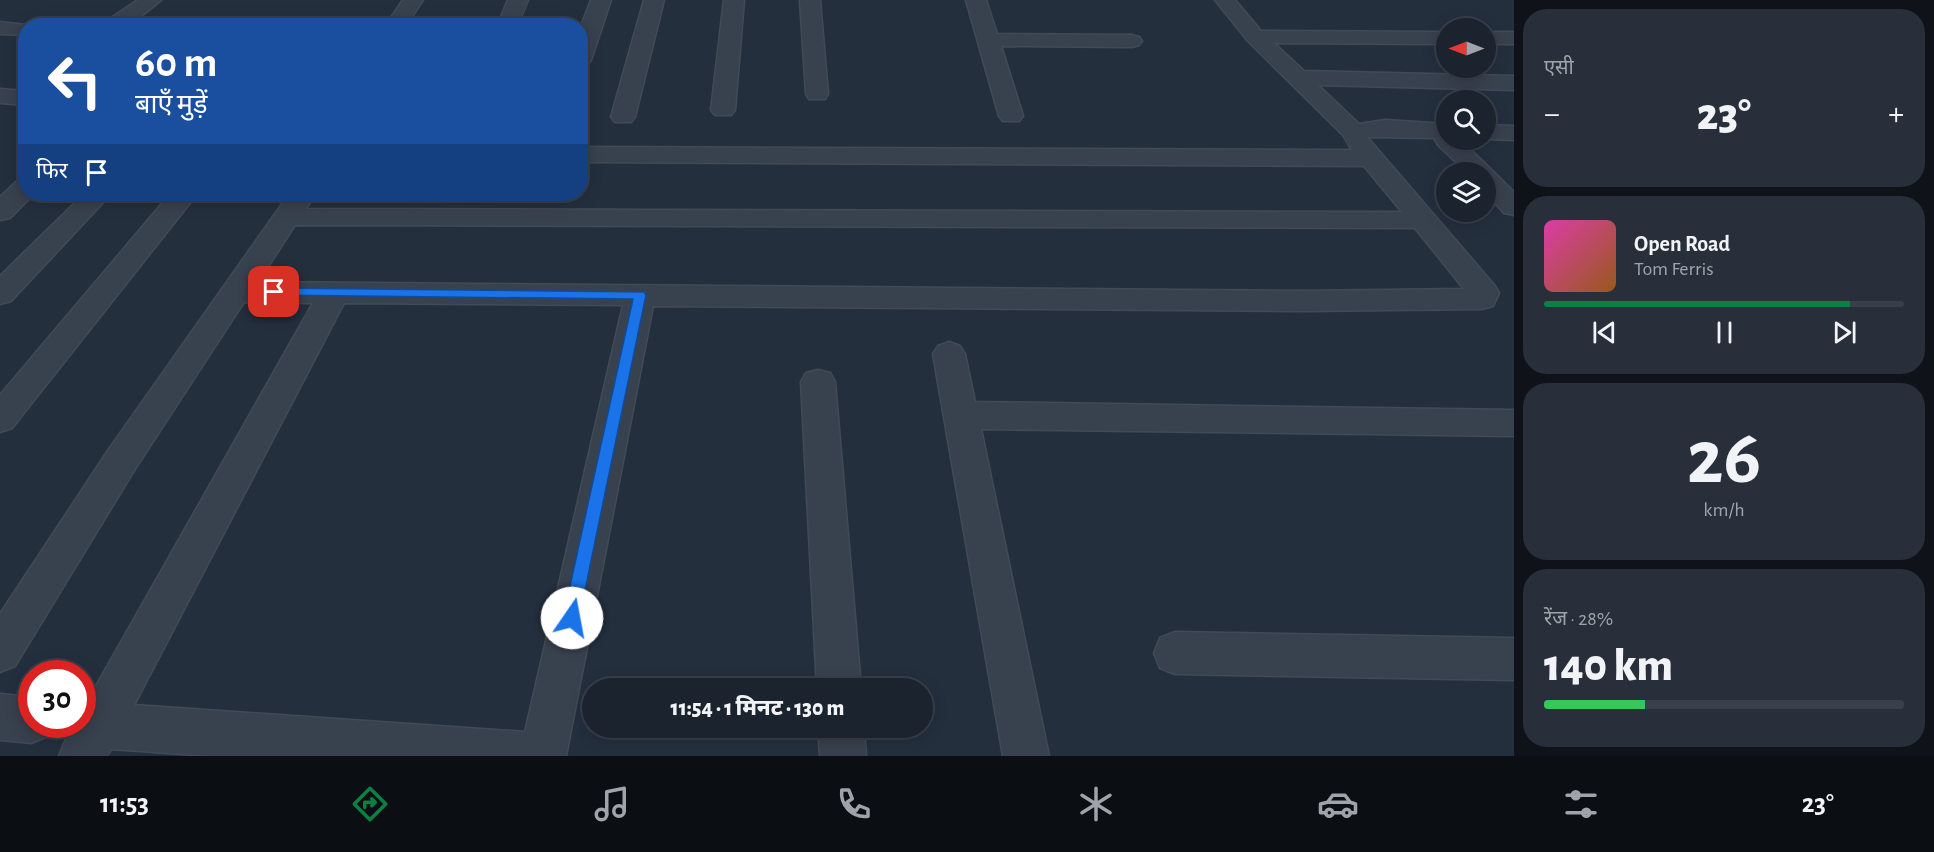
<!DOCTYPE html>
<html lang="hi">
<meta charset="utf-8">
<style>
:root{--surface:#1b232e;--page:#282f3a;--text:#f1f3f6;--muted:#a0a4aa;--line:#39404a;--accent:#0b8043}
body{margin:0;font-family:"Alegreya Sans","Noto Sans Devanagari",sans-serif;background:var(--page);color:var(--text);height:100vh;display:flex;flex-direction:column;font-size:22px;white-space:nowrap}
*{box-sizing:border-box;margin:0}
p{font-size:20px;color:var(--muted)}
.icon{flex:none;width:33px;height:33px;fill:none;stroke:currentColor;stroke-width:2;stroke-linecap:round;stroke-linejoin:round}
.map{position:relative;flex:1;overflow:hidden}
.panel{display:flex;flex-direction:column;gap:9px;padding:9px;background:#0f1319;width:420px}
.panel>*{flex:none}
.banner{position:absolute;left:18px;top:18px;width:570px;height:183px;border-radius:24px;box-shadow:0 3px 15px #0003,0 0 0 2px var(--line);background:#1a4fa0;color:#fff;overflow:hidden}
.needle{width:39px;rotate:270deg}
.buttons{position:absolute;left:1436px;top:18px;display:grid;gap:12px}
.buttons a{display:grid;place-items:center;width:60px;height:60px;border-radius:50%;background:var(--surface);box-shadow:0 3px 15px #0003,0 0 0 2px var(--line);font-size:30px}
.speed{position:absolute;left:18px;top:660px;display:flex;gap:12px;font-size:30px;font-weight:700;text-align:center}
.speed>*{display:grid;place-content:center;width:78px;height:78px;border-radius:50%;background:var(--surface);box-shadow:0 3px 15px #0003,0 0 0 2px var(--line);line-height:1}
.speed .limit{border:9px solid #d22;background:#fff;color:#111}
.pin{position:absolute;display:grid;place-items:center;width:51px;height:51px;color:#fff;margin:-26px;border-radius:12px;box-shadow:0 3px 9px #0006}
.me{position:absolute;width:66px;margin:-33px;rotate:12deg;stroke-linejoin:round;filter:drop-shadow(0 0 4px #0008)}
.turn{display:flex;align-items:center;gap:21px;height:126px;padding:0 18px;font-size:27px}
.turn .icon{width:78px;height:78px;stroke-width:2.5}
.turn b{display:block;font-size:42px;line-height:51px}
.then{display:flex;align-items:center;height:57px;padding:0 18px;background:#0003;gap:12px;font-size:22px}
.big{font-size:45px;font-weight:800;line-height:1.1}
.panel .widget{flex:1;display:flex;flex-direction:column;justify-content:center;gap:9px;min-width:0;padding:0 21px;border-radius:24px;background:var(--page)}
.panel .dial{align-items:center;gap:0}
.dial b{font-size:78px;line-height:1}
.song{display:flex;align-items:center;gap:18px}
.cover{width:72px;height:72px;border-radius:9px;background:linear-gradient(135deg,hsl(320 70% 55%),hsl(30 70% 35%))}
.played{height:6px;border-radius:3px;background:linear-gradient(90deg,var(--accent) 85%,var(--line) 85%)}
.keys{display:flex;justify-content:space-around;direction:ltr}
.heat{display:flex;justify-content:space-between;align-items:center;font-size:33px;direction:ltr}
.charge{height:9px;border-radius:4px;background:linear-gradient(90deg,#34c759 28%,var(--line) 0)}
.trip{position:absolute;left:582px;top:678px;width:351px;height:60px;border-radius:30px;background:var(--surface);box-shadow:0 3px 15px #0003,0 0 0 2px var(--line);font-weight:800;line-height:60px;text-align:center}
.menu{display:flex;height:96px;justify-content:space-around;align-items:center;background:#0b0e12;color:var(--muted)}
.menu .icon{width:42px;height:42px}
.menu .on{color:var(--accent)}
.menu b{font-size:27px;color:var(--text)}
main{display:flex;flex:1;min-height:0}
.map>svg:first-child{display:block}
</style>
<main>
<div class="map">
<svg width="1514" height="756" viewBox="0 0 1514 756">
<rect width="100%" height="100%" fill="#242f3e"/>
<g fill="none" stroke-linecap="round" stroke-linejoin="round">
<g stroke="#414a57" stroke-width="3">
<path id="street" d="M138,0H161L129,26H99Z
M403,0H423L406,26H385Z
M508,0H528L517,26H497Z
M591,0H611L591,60L588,65L580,66V29Z
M644,0H664L635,117L631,122H615L611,117Z
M724,0H744L735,110L731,115H715L711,110Z
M800,0H820L828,94L825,99H809L806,94Z
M966,0H986L997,34L1132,35L1139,37L1142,41L1139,45L1132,47L1001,46L1023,116L1019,121H1003L999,116Z
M1215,0H1235L1261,31L1446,32V44L1274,43L1304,71L1514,76V90L1318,85L1359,124L1385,120L1446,124V140H1461L1514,192V215L1504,213L1485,192V172H1466L1438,145L1435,140L1436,138L1367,137L1495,286L1499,293L1493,306L1482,309L1303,311L653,306L566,756H211L111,749L107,756H59L66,739L60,724H82V701L87,702L313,303L244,302L135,469L15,666L0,672V614L109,449L289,194H309L312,199L306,209L1402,212L1364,166L580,162V147L1352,150L1343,135L1248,41ZM295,225L1415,228L1464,289L1303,291L258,282ZM344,303L623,305L525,732L134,705Z
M0,22L34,26H26V35L0,34Z
M1485,32H1514V44H1485Z
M0,89L26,91V105L0,103Z
M1485,125L1514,126V140L1485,139Z
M26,179V194H34L10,218L0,220V197L17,181Z
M84,194H111L11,301L0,304V276Z
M170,194H197L12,428L0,432V395Z
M949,342L960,346L965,354L975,402L1514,410V436L981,429L1049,756H1003L933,354L938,346Z
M818,370L830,373L835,382L861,688H817L801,382L806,373Z
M1175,632L1514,638V680L1175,674L1160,668L1154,653L1160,638Z
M0,694L32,697V724H53L48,736L32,743L0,740Z
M818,728H864L866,756H820Z"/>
</g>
<use href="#street" fill="#38414e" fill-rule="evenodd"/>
</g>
<path fill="#1a73e8" stroke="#114b97" stroke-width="1.5" d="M274,288L644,292L646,295L578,624L572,626L566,624L563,618L633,299L270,295L268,292Z"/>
</svg>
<div class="buttons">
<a><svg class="needle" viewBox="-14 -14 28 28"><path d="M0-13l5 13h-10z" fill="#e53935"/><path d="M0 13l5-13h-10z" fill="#a0a4aa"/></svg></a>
<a><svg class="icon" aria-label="search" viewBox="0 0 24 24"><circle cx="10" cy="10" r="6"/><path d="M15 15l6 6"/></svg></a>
<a><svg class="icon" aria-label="layers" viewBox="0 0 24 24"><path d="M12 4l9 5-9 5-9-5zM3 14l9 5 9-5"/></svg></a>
</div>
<div class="speed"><div class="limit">30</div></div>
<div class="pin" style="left:274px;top:292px;background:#d93025"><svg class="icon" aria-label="arrive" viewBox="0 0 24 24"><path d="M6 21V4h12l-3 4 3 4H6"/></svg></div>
<svg class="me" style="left:572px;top:618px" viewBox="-20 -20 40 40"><circle r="19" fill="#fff"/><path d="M0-13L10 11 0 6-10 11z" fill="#1a73e8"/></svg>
<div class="trip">11:54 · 1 मिनट · 130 m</div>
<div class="banner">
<div class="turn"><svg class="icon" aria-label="left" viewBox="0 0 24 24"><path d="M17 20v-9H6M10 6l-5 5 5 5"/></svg><div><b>60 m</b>बाएँ मुड़ें</div></div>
<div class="then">फिर<svg class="icon" aria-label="arrive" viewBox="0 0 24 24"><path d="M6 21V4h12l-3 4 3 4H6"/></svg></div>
</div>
</div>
<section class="panel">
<div class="widget"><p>एसी</p>
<div class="heat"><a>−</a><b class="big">23°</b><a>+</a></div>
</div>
<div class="widget">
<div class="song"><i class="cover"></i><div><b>Open Road</b><p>Tom Ferris</p></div></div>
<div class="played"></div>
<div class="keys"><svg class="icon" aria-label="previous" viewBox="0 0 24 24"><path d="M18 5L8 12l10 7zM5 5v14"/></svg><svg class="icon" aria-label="pause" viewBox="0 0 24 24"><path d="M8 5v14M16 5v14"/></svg><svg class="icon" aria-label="next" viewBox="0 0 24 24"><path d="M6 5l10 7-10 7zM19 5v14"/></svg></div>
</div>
<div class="widget dial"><b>26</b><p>km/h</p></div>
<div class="widget"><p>रेंज · 28%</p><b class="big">140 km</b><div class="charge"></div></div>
</section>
</main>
<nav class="menu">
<b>11:53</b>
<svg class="icon on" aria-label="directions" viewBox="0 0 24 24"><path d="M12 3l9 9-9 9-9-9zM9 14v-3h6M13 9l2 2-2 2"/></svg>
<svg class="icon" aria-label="music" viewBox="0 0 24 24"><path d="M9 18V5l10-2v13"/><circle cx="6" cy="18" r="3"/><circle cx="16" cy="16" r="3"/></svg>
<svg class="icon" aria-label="phone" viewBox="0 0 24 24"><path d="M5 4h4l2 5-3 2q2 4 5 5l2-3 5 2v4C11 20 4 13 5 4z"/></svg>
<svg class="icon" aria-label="climate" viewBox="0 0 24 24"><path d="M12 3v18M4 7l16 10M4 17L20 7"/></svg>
<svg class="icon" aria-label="car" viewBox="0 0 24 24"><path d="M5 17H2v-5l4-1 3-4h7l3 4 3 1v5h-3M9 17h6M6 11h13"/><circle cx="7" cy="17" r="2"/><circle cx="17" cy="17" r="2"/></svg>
<svg class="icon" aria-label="filters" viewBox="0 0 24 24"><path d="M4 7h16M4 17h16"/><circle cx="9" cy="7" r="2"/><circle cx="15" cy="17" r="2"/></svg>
<b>23°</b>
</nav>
